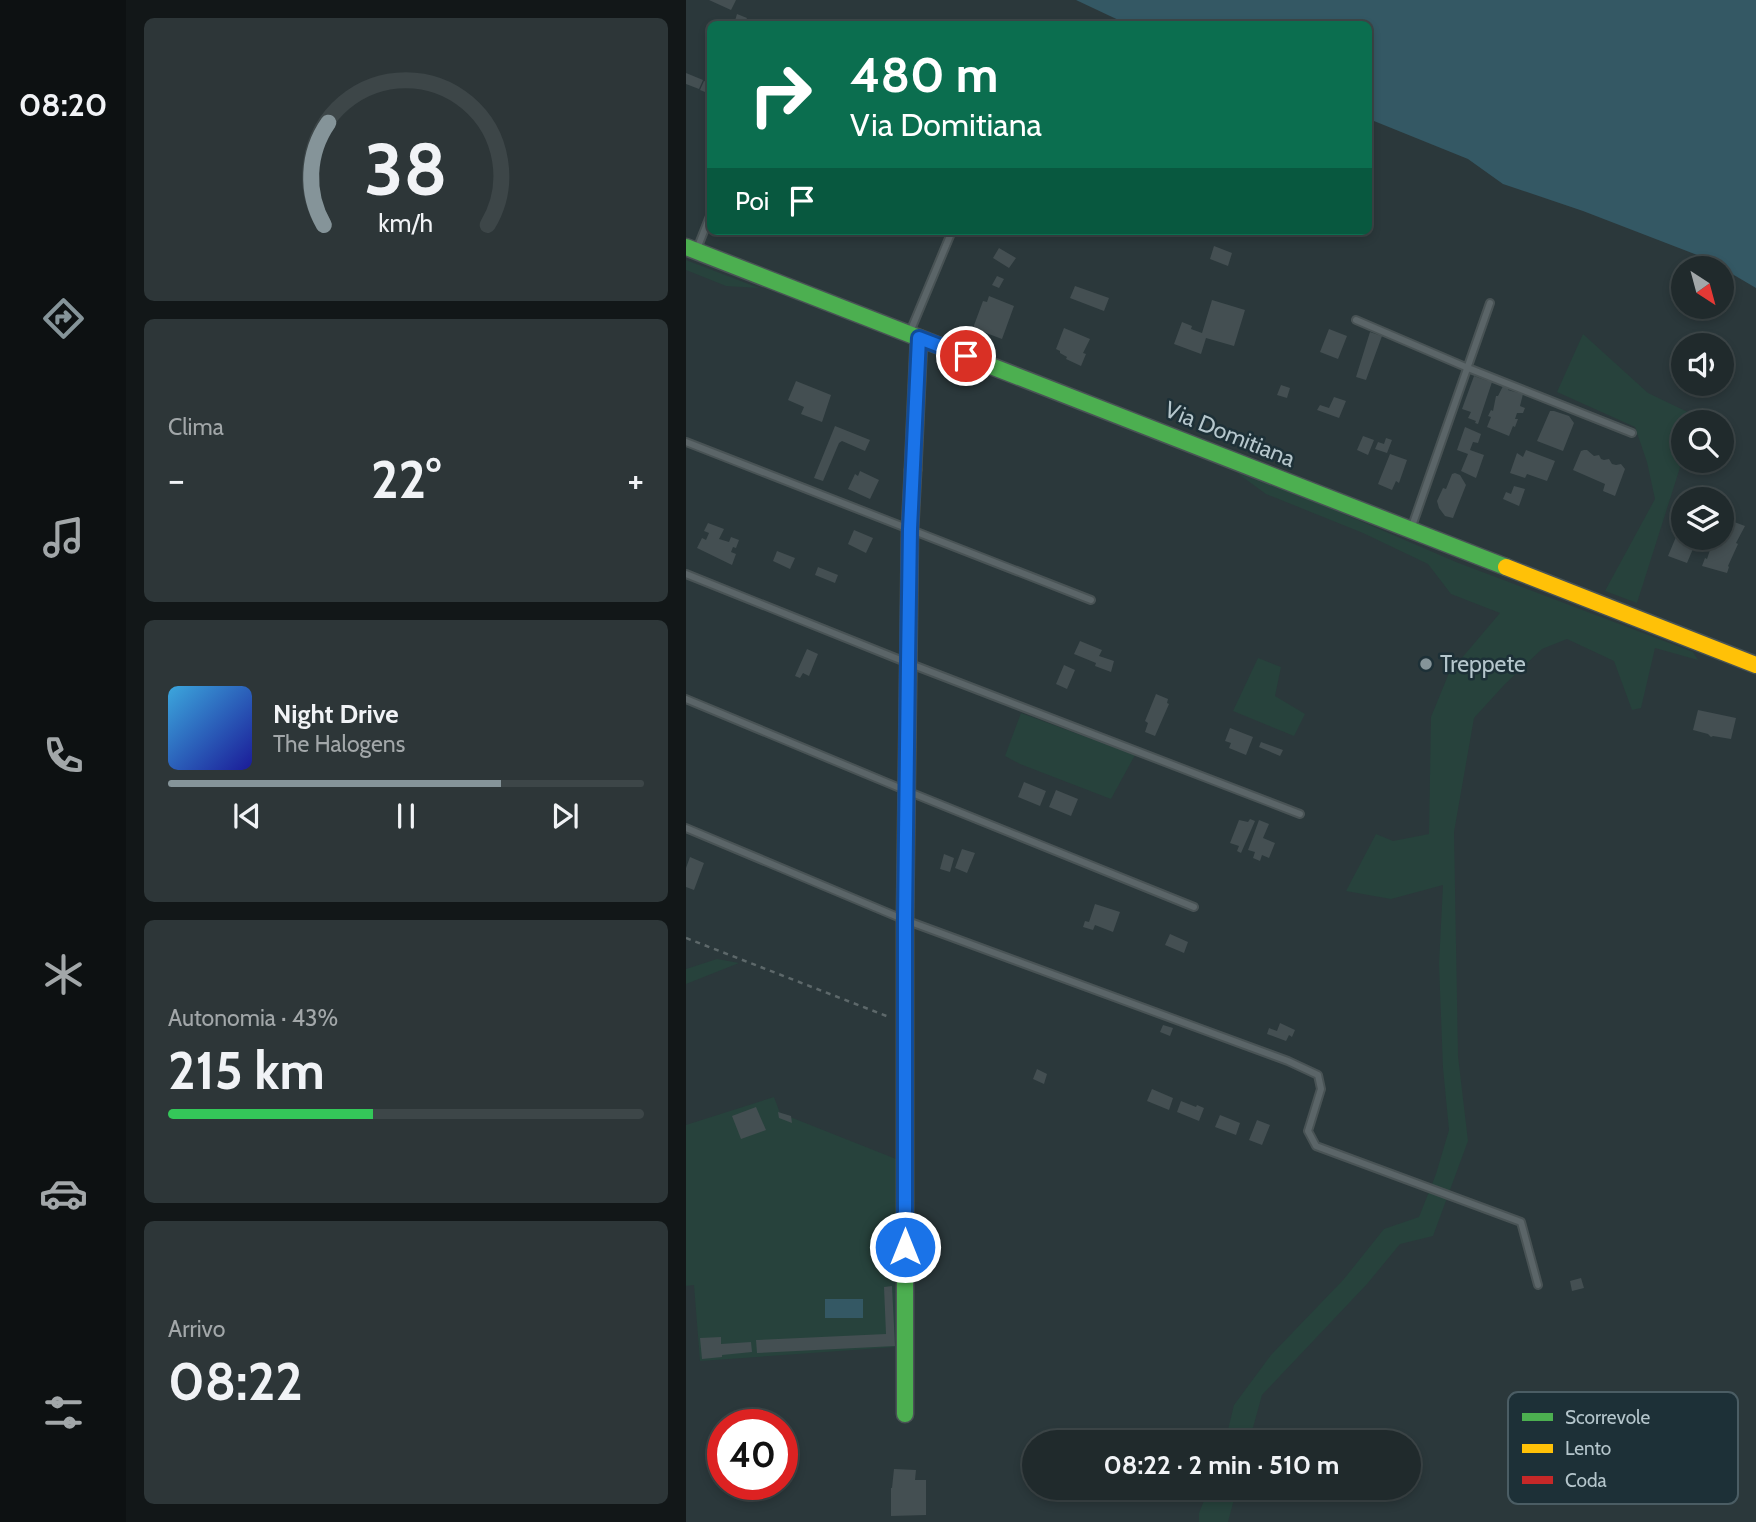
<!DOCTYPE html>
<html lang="it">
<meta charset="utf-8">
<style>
:root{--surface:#202a2c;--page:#2d3638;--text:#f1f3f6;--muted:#a2a7a9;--line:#3d4648;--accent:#859499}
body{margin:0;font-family:Cabin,sans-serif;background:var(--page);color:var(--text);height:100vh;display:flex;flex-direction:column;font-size:26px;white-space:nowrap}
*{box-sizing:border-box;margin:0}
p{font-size:23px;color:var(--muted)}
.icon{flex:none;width:38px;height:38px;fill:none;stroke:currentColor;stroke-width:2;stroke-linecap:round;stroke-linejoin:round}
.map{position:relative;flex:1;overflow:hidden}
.sheet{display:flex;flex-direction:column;gap:18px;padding:18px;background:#121718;width:560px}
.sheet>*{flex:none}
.guide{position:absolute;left:21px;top:21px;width:665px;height:214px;border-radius:10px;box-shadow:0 4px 10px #0003,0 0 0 2px var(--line);background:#0b6e4f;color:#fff;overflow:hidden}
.needle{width:46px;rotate:144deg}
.controls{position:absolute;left:985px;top:256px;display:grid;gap:14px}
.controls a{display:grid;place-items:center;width:63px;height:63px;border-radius:50%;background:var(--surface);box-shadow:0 4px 10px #0003,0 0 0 2px var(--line);font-size:35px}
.speed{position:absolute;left:21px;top:1409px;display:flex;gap:14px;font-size:35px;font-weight:700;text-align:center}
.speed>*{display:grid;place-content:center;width:91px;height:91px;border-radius:50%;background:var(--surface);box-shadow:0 4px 10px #0003,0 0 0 2px var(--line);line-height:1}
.speed .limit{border:10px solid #d22;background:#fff;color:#111}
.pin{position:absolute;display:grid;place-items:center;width:60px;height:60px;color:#fff;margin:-30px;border:4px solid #fff;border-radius:50%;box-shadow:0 2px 7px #0007}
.me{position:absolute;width:77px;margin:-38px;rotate:0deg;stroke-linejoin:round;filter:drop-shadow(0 0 5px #0008)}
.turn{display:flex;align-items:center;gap:24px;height:147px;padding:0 28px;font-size:32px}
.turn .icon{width:91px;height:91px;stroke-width:2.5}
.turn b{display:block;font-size:49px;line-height:60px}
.then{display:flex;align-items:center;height:66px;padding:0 28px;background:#0003;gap:14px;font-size:26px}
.big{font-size:52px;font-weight:700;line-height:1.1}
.sheet .card{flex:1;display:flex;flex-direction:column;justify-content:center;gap:10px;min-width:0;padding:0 24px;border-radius:10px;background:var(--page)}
.sheet .dial{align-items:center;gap:0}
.dial svg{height:182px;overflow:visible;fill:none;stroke:var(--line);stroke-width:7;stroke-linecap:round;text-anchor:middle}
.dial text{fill:var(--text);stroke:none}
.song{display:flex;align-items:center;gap:21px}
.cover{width:84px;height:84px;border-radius:10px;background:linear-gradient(135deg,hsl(200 70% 55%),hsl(240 70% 35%))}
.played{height:7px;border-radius:4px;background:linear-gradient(90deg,var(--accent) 70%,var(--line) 70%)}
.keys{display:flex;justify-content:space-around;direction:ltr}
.heat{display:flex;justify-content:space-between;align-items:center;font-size:38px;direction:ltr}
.charge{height:10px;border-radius:5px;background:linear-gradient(90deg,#34c759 43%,var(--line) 0)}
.trip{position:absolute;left:336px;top:1430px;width:399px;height:70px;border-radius:35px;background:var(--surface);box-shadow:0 4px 10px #0003,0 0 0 2px var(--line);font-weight:700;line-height:70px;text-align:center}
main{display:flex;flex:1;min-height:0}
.tab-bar{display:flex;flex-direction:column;width:126px;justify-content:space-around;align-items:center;background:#0d1112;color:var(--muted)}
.tab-bar .icon{width:49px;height:49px}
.tab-bar .on{color:var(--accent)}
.tab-bar b{font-size:32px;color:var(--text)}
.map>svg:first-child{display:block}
</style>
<main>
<nav class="tab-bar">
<b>08:20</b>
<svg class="icon on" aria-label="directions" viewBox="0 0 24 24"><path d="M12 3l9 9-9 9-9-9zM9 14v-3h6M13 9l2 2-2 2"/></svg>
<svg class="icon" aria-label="music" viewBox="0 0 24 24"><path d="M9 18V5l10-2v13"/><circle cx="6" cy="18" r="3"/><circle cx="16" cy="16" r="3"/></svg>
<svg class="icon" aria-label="phone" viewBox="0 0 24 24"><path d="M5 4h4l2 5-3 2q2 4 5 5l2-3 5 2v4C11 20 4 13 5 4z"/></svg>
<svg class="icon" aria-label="climate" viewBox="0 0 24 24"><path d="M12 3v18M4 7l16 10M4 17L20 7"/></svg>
<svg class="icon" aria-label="car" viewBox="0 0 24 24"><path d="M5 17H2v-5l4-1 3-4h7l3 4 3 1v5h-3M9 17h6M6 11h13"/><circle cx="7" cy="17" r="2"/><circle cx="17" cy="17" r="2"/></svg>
<svg class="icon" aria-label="filters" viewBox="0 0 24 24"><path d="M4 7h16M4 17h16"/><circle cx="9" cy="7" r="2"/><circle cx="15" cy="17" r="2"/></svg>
</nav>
<section class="sheet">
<div class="card dial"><svg viewBox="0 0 100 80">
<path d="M14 69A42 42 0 1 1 86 69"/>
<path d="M14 69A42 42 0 0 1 16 24" stroke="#859499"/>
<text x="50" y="56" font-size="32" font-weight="700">38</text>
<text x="50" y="72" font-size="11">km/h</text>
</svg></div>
<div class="card"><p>Clima</p>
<div class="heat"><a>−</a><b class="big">22°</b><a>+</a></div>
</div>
<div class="card">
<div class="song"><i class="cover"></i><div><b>Night Drive</b><p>The Halogens</p></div></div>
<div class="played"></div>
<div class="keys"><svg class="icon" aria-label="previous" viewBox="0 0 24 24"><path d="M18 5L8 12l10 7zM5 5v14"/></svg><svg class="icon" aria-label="pause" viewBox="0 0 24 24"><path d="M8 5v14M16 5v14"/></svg><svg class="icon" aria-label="next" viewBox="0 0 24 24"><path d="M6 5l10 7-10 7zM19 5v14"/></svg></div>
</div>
<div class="card"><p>Autonomia · 43%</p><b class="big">215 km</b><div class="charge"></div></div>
<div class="card"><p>Arrivo</p><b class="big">08:22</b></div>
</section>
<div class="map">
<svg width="1070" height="1522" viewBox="0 0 1070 1522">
<rect width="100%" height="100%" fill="#2b383b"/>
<path fill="#27423c" d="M0,260L73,288L40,286L0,270Z
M897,334L962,393L1012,417L1010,422H998L997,458L951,603L919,591L969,499L961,462L949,427L871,392Z
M551,473L616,496L770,562L1007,652L1012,660L969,648L955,708L946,710L928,661L881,639L856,649L819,684L788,718L768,832L772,1056L782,1141L747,1236L714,1244L681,1284L576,1395L563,1442H539L548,1405L585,1355L658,1279L698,1229L733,1217L750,1174L763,1130L757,1068L753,964L757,885L705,899L660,891L690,834L707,841L743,834L745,717L763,673L814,613L765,594L742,564L677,533L580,494Z
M572,658L595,667L589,696L619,714L608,736L547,711Z
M335,713L449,755L425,799L334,764L319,756Z
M31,959L53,963L0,984V969Z
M88,1097L94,1113L210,1159L209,1347L14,1361L8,1285L0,1286V1125Z
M523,1488H551L542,1522H513V1513Z"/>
<path fill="#345864" d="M390,0H1070V288L1019,258L897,211L817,184L782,159L683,119L682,24H441Z
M139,1299H177V1318H139Z"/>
<path fill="#444f52" d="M23,0H50L45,10Z
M51,14L61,18L58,24H48Z
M0,73L17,80L13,89L0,84Z
M18,81L24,83V94L14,90Z
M528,246L546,253L542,266L524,259Z
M313,248L330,258L323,268L307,258Z
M311,276L318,279L313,288L306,285Z
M389,286L423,298L418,311L384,298Z
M303,296L328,306L316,339L287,328L297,301L301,302Z
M526,300L559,310L548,346L520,338L515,354L488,344L496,322L506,326L505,329L516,333Z
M378,328L404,339L397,353L400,354L395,366L380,359L381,357L374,353V351L370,349Z
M643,329L661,336L652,359L634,352Z
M684,332L696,336L680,380L670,377Z
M788,376L802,381L803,378L807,379L792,424L789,423L790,421L782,418L785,412L776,409Z
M110,381L145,395L136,422L115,414L118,407L102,400Z
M595,385L604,388L601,398L591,395Z
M817,386L823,388L822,390L837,394L834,406L839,408L837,413H831L829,419H832L829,427L827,426L823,436L801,427L805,417L802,416L805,410L807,411L810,396H812Z
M648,397L660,401L653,418L631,410L634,405L643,408Z
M864,411H868L883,416L888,423L877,451L851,441Z
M149,426L184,440L179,451L156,441L153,443L137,481L128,478Z
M779,427L795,434L792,443L787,442L784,450L798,455L790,478L775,471L782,454L771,450Z
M677,436L688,440L682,455L671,450Z
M700,438L706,440L701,453L689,449L692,442L698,444Z
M840,450L869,461L861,481L841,474L839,478L824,473L831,453L837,457Z
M898,450H901L908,456L913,455L915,459L918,460L923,459L926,464L930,465L935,464L939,469L929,496L917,491L919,484L887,470L895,451Z
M704,454L721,460L713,483L710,481L706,490L692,484Z
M174,471L193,480L184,499L162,489L169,474L172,476Z
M769,473L774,475L780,485L767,518L759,516L753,508L751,501L757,488L760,489L766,474Z
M828,486L839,489L833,506L817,499L820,492L825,494Z
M995,514L998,515V537H1012L1001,563L982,556L995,525L991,524Z
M1036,516L1040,518V519L1059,526L1050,543L1052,544L1042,566L1043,567L1041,573L1016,566L1019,558L1021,559L1024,550H1022L1028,537H1036Z
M22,523L38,529L33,539L43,542L45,537L53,540L50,548L47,547L45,552L50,554L46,565L11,548L16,538L20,540L23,533L18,531Z
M168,530L187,538L180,553L162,544Z
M91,551L109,558L104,569L87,561Z
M132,567L152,575L149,583L129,575Z
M394,641L416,650L413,656L428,661L425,672L409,666L410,663L388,654Z
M121,649L132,654L123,676L117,673L114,678L109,676Z
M378,665L389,670L381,689L370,684Z
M470,694L482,699L481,703L483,704L469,736L459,732L462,723L459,721Z
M1012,710L1050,718L1045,739L1027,736L1025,737L1022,734L1007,730Z
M544,728L567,737L560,755L543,748L545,743L539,741Z
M575,742L597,750L594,756L573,747Z
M338,782L360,791L354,806L332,797Z
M370,790L392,799L385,816L363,807Z
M564,819L569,821L555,853L551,851L553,846L544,843L553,820L562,822Z
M573,820L583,824L577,838L589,843L583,858L576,855L574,861L567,858L569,852L562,850Z
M276,849L289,853L281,873L269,868Z
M258,854L268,858L264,872L254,869Z
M4,857L18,863L8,890L0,887V868Z
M409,904L434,912L427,932L409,925L407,930L397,927L399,921L403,922Z
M484,934L502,942L498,953L479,945Z
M594,1023L609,1030L606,1037L603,1035L600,1041L581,1034L583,1028L591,1031Z
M477,1025L487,1028L484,1036L474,1032Z
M351,1069L361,1074L358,1084L347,1079Z
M466,1089L487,1098L483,1110L461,1101Z
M495,1101L510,1107L511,1105L518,1108L513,1121L491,1112Z
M70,1107L80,1130L55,1139L46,1116Z
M92,1112L105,1116L106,1123L93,1118Z
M534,1115L554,1123L550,1135L529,1127Z
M571,1120L584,1125L576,1145L563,1140Z
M895,1278L898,1288L886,1291L884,1281Z
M206,1286L209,1346L71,1353L70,1340L200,1334L198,1287Z
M35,1337V1344L65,1342L66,1352L36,1355V1357L16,1359L14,1338Z
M208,1469L230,1470L229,1480H240V1515L205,1516V1488H206Z"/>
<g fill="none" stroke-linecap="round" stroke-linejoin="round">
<g stroke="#495355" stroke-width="10">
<path id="lane" d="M11,249L24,216
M670,320L782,368L946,433
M224,332L266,231
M0,442L405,600
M725,529L804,303
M0,574L222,663L614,814
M0,699L221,791L508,907
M0,828L219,920L602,1061L632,1075L635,1089L622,1131L630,1146L835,1222L852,1285"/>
</g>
<g stroke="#495355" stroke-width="19">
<path id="fast" d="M0,247L820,567
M219,1414V920L224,529L227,470"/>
</g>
<g stroke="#495355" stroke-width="19">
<path id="slow" d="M820,567L1070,665"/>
</g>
<g stroke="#495355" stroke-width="19">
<path id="jam" d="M227,470L233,338"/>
</g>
<path stroke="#5d686a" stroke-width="2.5" stroke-dasharray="5 5" stroke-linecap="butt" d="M0,938L203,1017"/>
<use href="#lane" stroke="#5b6568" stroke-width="6"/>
<use href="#fast" stroke="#4caf50" stroke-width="16"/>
<use href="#slow" stroke="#ffc107" stroke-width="16"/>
<use href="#jam" stroke="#c62828" stroke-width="16"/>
</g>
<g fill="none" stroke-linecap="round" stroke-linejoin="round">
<g stroke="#114b97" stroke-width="18">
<path id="route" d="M219,1247V920L222,663L224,529L233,338L280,356"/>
</g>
<use href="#route" stroke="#1a73e8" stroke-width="12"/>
</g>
<circle fill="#859499" stroke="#1d3037" stroke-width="2.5" cx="740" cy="664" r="7"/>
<g text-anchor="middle" stroke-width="5" stroke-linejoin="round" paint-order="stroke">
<g font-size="23" fill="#b5c6cc" stroke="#1d3037">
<text transform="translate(544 434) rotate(22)" y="8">Via Domitiana</text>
</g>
<g font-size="23" fill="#b5c6cc" stroke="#1d3037" text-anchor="start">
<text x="754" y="672">Treppete</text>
</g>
</g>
<rect x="822" y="1392" width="230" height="112" rx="10" fill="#1d3037" stroke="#4b5d64" stroke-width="2"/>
<rect x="836" y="1413" width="31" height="8" fill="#4caf50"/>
<rect x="836" y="1444" width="31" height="9" fill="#ffc107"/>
<rect x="836" y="1476" width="31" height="8" fill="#c62828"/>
<g font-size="19" fill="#b5c6cc">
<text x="879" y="1424">Scorrevole</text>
<text x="879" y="1455">Lento</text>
<text x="879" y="1487">Coda</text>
</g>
</svg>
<div class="controls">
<a><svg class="needle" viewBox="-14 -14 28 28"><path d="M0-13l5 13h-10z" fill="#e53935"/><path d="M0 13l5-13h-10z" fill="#a2a7a9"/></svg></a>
<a><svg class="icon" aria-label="sound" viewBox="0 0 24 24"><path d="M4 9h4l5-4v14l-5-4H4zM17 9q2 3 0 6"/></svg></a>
<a><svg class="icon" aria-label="search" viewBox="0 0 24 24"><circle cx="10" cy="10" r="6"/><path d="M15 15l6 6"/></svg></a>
<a><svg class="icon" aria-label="layers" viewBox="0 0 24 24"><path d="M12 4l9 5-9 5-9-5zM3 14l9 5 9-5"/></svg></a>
</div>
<div class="speed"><div class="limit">40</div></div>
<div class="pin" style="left:280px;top:356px;background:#d93025"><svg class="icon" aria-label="arrive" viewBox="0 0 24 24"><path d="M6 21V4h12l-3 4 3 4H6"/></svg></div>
<svg class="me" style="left:219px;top:1247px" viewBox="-20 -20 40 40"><circle r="17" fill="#1a73e8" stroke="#fff" stroke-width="3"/><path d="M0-11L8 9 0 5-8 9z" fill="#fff"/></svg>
<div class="trip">08:22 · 2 min · 510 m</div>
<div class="guide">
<div class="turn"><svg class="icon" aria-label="right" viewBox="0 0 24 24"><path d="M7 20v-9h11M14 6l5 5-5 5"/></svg><div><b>480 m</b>Via Domitiana</div></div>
<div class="then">Poi<svg class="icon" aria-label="arrive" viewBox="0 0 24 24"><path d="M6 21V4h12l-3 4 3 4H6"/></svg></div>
</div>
</div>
</main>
